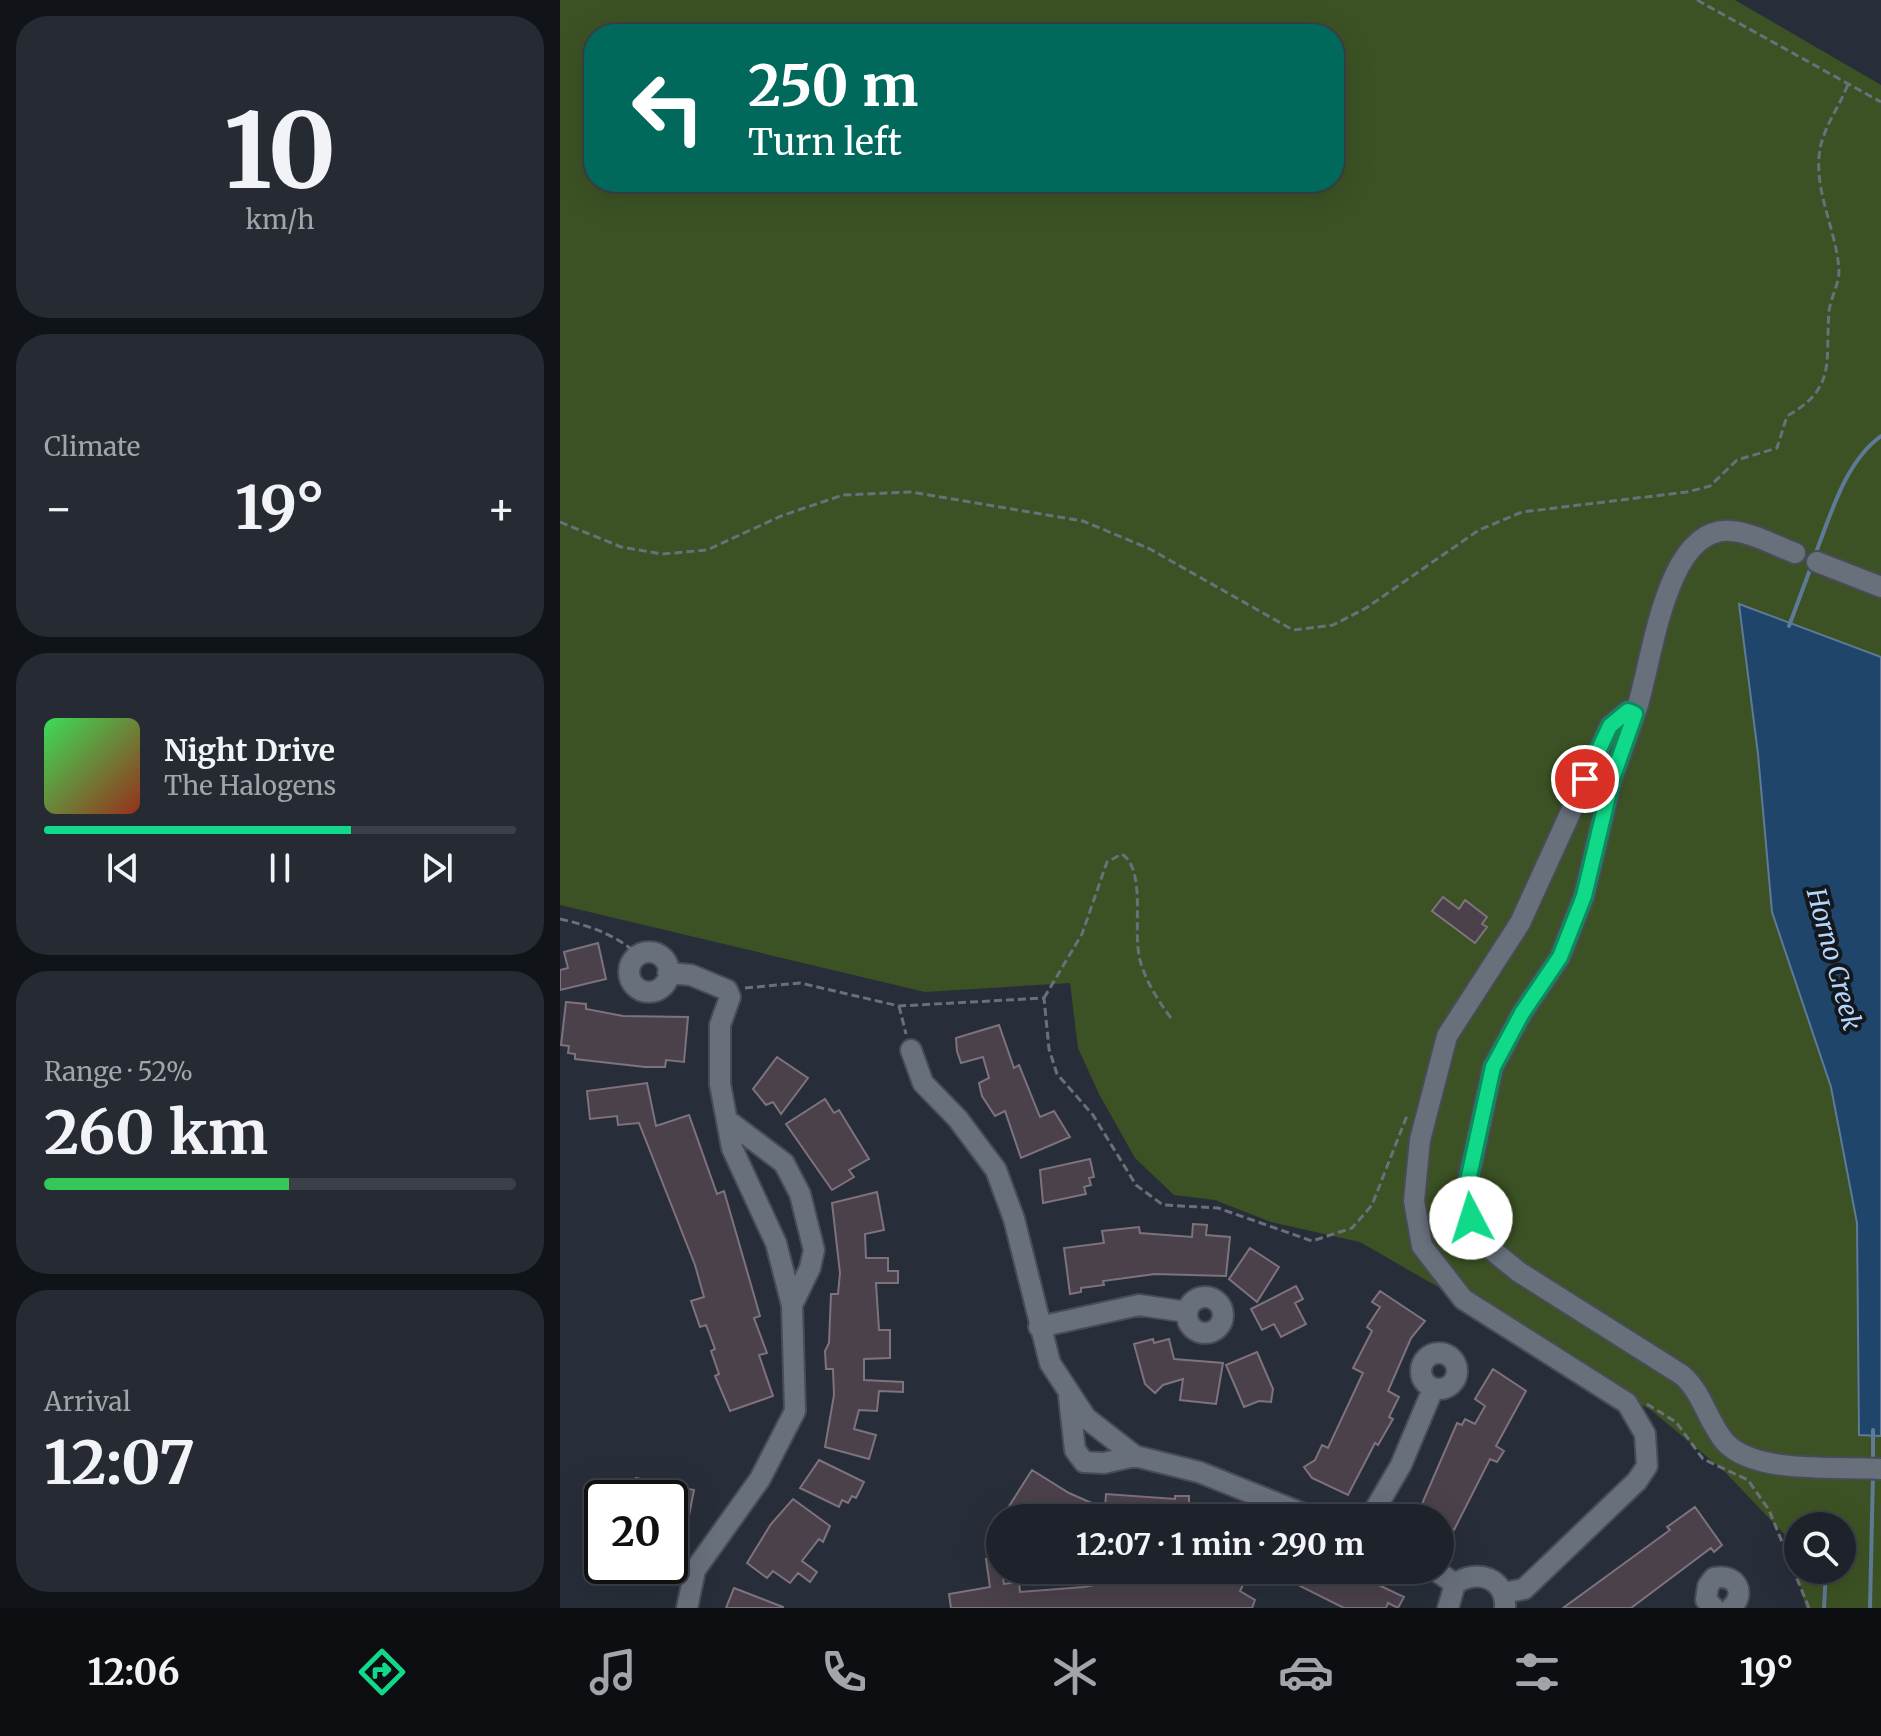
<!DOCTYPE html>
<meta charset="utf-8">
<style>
:root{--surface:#1e222b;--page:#262a33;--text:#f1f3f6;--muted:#a1a4a9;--line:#3c3f47;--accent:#10d98a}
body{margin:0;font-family:Merriweather,serif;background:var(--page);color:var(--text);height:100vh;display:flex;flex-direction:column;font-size:30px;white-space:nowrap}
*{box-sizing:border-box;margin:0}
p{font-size:26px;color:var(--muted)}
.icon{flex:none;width:44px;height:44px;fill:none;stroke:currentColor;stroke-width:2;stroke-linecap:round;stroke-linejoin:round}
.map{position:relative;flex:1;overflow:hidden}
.details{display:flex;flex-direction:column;gap:16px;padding:16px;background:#101318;width:560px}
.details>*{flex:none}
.hud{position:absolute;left:24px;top:24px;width:760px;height:168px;border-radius:32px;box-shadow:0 8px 32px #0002,0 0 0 2px var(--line);background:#00695c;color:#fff;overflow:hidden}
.fabs{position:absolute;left:1224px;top:1512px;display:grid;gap:16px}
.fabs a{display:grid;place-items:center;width:72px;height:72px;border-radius:50%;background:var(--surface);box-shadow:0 8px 32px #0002,0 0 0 2px var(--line);font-size:40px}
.speed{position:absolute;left:24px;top:1480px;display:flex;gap:16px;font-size:40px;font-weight:700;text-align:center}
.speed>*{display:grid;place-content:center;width:104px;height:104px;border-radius:50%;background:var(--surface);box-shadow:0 8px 32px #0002,0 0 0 2px var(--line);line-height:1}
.speed .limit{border:4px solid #111;border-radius:12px;background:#fff;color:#111}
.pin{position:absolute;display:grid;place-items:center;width:68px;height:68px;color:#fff;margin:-34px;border:4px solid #fff;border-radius:50%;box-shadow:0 2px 8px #0007}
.me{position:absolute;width:88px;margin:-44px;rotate:355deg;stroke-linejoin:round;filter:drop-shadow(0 0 6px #0008)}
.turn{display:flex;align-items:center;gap:28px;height:168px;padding:0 32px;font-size:36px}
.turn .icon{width:104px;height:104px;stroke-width:2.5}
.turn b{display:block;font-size:56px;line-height:68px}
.big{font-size:60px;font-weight:700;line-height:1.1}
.details .card{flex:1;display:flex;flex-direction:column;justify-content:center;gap:12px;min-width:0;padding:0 28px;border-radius:32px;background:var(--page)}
.details .dial{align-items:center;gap:0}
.dial b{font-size:104px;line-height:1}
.song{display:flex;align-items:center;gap:24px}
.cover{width:96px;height:96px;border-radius:12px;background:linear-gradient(135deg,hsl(130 70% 55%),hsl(10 70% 35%))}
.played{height:8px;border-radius:4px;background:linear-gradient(90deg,var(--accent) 65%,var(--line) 65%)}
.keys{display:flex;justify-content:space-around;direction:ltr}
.heat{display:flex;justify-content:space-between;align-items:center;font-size:44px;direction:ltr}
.charge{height:12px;border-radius:6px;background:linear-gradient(90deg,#34c759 52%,var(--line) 0)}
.trip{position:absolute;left:426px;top:1504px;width:468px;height:80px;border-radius:40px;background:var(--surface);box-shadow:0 8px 32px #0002,0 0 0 2px var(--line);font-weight:700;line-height:80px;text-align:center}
.tab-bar{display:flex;height:128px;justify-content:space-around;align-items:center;background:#0c0e11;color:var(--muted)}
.tab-bar .icon{width:56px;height:56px}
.tab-bar .current{color:var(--accent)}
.tab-bar b{font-size:36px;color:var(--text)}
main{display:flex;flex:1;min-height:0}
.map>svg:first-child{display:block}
</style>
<main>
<section class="details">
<div class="card dial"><b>10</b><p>km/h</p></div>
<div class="card"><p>Climate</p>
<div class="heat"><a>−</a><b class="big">19°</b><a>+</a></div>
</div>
<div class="card">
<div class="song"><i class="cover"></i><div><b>Night Drive</b><p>The Halogens</p></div></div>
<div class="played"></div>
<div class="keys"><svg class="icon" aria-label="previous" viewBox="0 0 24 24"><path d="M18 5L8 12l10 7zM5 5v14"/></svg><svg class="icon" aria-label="pause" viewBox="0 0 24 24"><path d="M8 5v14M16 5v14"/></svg><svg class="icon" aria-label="next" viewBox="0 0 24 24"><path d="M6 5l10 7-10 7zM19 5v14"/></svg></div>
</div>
<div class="card"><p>Range · 52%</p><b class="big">260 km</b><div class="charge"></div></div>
<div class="card"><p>Arrival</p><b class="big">12:07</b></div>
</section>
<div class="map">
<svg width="1321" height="1608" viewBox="0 0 1321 1608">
<rect width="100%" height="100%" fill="#282e39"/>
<path fill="#3c5224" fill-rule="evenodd" d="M0,0H1175L1321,85V1608H1246L1227,1537L1164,1471L1091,1410L800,1242L711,1222L655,1200L614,1195L575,1158L539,1094L518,1048L510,983L365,992L0,905ZM34,34H774V182H34ZM1238,1526H1282V1570H1238Z"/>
<path fill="#1f456b" stroke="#5e7a96" stroke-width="2" d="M1179,604L1321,657V1436L1299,1435L1297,1223L1271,1087L1212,912L1198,754Z"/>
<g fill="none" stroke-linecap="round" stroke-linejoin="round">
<path stroke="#5e7a96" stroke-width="4" d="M1255,555C1271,514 1285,462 1321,436
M1229,626L1251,567
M1313,1462V1430
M1264,1608L1266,1570
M1310,1608L1313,1474"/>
</g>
<path fill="#4a414b" stroke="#7d727e" stroke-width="2" d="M883,897L899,909L905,900L927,917L922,924L927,927L915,943L872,911Z
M38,943L46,979L0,990V970L8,968L4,952Z
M6,1002L26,1004V1009L63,1016L128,1017L124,1062L106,1060L105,1067H85L15,1059V1054L8,1053L9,1046L1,1045Z
M439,1025L454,1068L459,1065L480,1117L494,1111L510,1137L461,1158L445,1111L435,1116L422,1096L419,1083L429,1078L423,1057L401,1063L397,1051L396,1038Z
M217,1057L248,1078L221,1114L213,1102L206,1105L193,1089Z
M87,1083L96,1126L129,1115L157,1194L164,1191L200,1316L194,1318L207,1353L199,1355L213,1396L170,1411L155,1376L159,1374L151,1351L155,1349L146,1325L140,1327L131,1301L144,1297L135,1265L79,1123L58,1125L57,1116L30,1119L27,1091Z
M265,1099L274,1113L279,1110L309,1159L289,1170L294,1177L272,1190L226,1124Z
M530,1159L534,1177L529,1178L531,1185L524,1187L526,1194L483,1203L480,1170Z
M317,1192L324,1230L305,1234L306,1258H328V1271H338V1283H316L319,1330H330V1358L304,1359V1380L343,1382V1392L319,1391L317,1411L299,1410L294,1429L316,1435L309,1459L265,1447L274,1395L273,1369H266L265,1351L269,1343L271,1294H278L280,1273L272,1203Z
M633,1224L647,1225L646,1235L670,1237L666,1276L595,1274L543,1281L544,1285L521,1288V1292L510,1294L504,1248L544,1243L542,1231L579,1227L580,1233L632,1237Z
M690,1248L719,1267L697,1302L669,1279Z
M736,1286L743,1299L735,1303L746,1324L721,1337L714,1324L702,1330L691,1309Z
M820,1291L865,1321L851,1338L828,1391L839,1397L829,1417L833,1419L818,1445L815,1443L788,1495L752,1478L744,1467L755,1460L762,1445L768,1448L803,1373L793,1368L812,1331L807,1327L820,1307L812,1302Z
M593,1339L594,1343L609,1339L614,1359L663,1363L656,1404L620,1400L623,1379L603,1385L595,1393L585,1384L574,1344Z
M697,1352L713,1389L711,1402L699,1401L684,1407L666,1365Z
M933,1369L966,1391L936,1446L944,1451L937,1462L930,1459L894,1530L882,1524L885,1518H869L858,1513L897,1423L902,1425L905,1419L915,1424L925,1406L915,1399Z
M259,1460L304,1482L296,1498L292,1496L288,1503L282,1500L279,1507L240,1488Z
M472,1470L509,1493L545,1509L546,1494L615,1499V1496H629V1512H618V1518H457L446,1511Z
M76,1478L134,1490L127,1526L110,1522V1498H72Z
M233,1499L270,1526L263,1542L259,1539L242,1561L257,1572L250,1582L238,1573L230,1583L213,1571L207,1578L187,1563L211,1524Z
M660,1505L674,1507L673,1511L680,1512L679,1518H642L644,1506L660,1508Z
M1135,1507L1162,1545L1154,1552L1151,1548L1071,1608H1003L1110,1530L1107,1527Z
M440,1558L444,1584L459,1582L460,1592L524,1587L545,1583V1579L584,1578L614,1571L615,1576L671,1580L675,1570H690L680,1591L695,1600L692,1608H391L389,1594L430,1587L426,1559Z
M708,1570H772L785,1576L787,1570H800L811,1575L808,1580L844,1597L838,1608L828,1603L826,1608H784Z
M174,1588L223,1607V1608H166Z"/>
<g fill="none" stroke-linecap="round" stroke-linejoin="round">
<g stroke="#474c55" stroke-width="24">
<path id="minor" d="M1257,562L1321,587
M1075,714L1052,779L1024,896L1000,957L962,1013L933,1067L906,1190L911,1218L927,1246L959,1272L1122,1375C1143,1393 1147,1421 1165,1442C1195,1475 1279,1466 1321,1469
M69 972a20 20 0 1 1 40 0a20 20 0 1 1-40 0Z
M108,973L131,975L167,990L170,997L160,1025V1084L172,1148L216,1243L232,1305L235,1411L200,1479L135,1570L127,1608
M351,1050L363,1083L398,1119L436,1170L454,1219L490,1363L526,1418L575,1456L639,1472L754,1518
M167,1120L224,1163L240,1194L254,1250L250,1268L232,1305
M627 1315a18 18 0 1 1 36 0a18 18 0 1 1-36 0Z
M479,1327L579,1305L627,1312
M861 1371a18 18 0 1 1 36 0a18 18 0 1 1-36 0Z
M509,1397L515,1450L524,1462L544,1463L575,1456
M810,1518L841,1465L873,1389
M875,1570L895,1584
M943,1593L964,1589L1077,1481L1087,1466L1085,1434L1067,1403L903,1299L862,1246L854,1201L860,1140L887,1036L960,923L1050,726L1068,711L1075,714C1092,669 1103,525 1171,531C1191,532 1216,546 1235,553
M888,1608L895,1584C916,1568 947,1578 945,1608
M1154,1608L1146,1600L1148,1586L1154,1578C1176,1573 1187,1593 1171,1608"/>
</g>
<path stroke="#6a6f79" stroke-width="3" stroke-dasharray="8 4" stroke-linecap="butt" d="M1137,0L1321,102
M0,522L61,547L102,554L147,550L221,516L283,495L351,492L523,521L590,549L733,630L773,625L806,608L919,530L962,512L1127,492L1150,486L1177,460L1217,448L1227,416C1277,388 1265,362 1269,312C1270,299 1279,285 1279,271C1277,233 1256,196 1259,157C1261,129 1279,109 1288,84
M0,919C30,926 55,934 78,955
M185,988L240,983L339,1006L484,998L489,1049L497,1074L533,1115L576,1185L603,1205L658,1208L752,1241L792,1228L812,1205L848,1113
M484,998L522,934L547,862L562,854C587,871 572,930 580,960C586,983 600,1003 613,1021
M339,1006L346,1034
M1087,1404L1116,1422L1143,1459L1188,1480L1209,1510L1249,1608"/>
<use href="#minor" stroke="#68707c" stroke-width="20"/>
</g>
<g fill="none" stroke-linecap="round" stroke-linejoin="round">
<g stroke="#0a8d5a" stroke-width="20">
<path id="route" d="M911,1218L906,1190L933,1067L962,1013L1000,957L1024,896L1052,779L1075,714L1068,711L1050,726L1025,779"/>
</g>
<use href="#route" stroke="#10d98a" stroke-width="14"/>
</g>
<g text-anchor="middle" stroke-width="8" stroke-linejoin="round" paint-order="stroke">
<g font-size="26" font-style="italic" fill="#b3d6fd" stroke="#14171c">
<text transform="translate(1274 959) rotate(75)" y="9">Horno Creek</text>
</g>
</g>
</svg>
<div class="fabs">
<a><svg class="icon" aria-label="search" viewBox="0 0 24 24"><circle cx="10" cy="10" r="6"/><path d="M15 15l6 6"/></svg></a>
</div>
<div class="speed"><div class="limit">20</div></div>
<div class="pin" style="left:1025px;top:779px;background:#d93025"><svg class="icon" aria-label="arrive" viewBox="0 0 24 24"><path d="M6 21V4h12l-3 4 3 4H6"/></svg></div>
<svg class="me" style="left:911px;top:1218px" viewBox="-20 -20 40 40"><circle r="19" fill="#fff"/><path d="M0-13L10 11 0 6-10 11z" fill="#10d98a"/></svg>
<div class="trip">12:07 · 1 min · 290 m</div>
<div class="hud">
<div class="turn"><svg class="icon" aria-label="left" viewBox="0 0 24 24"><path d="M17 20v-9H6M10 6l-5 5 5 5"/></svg><div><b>250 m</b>Turn left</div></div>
</div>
</div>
</main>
<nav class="tab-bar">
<b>12:06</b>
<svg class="icon current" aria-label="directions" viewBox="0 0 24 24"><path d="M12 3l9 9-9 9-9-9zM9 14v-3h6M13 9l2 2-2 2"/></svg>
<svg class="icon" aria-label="music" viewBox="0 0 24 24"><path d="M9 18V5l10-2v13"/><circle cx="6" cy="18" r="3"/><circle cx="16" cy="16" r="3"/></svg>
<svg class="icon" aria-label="phone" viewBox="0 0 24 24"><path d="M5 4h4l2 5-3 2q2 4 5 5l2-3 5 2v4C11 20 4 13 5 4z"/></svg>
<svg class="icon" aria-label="climate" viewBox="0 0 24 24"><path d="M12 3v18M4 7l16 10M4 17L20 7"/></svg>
<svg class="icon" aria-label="car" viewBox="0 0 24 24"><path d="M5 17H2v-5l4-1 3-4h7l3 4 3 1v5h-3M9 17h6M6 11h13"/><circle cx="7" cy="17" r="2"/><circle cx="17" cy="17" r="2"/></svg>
<svg class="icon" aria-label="filters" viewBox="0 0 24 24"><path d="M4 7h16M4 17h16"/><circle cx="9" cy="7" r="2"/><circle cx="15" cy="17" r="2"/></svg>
<b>19°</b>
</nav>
